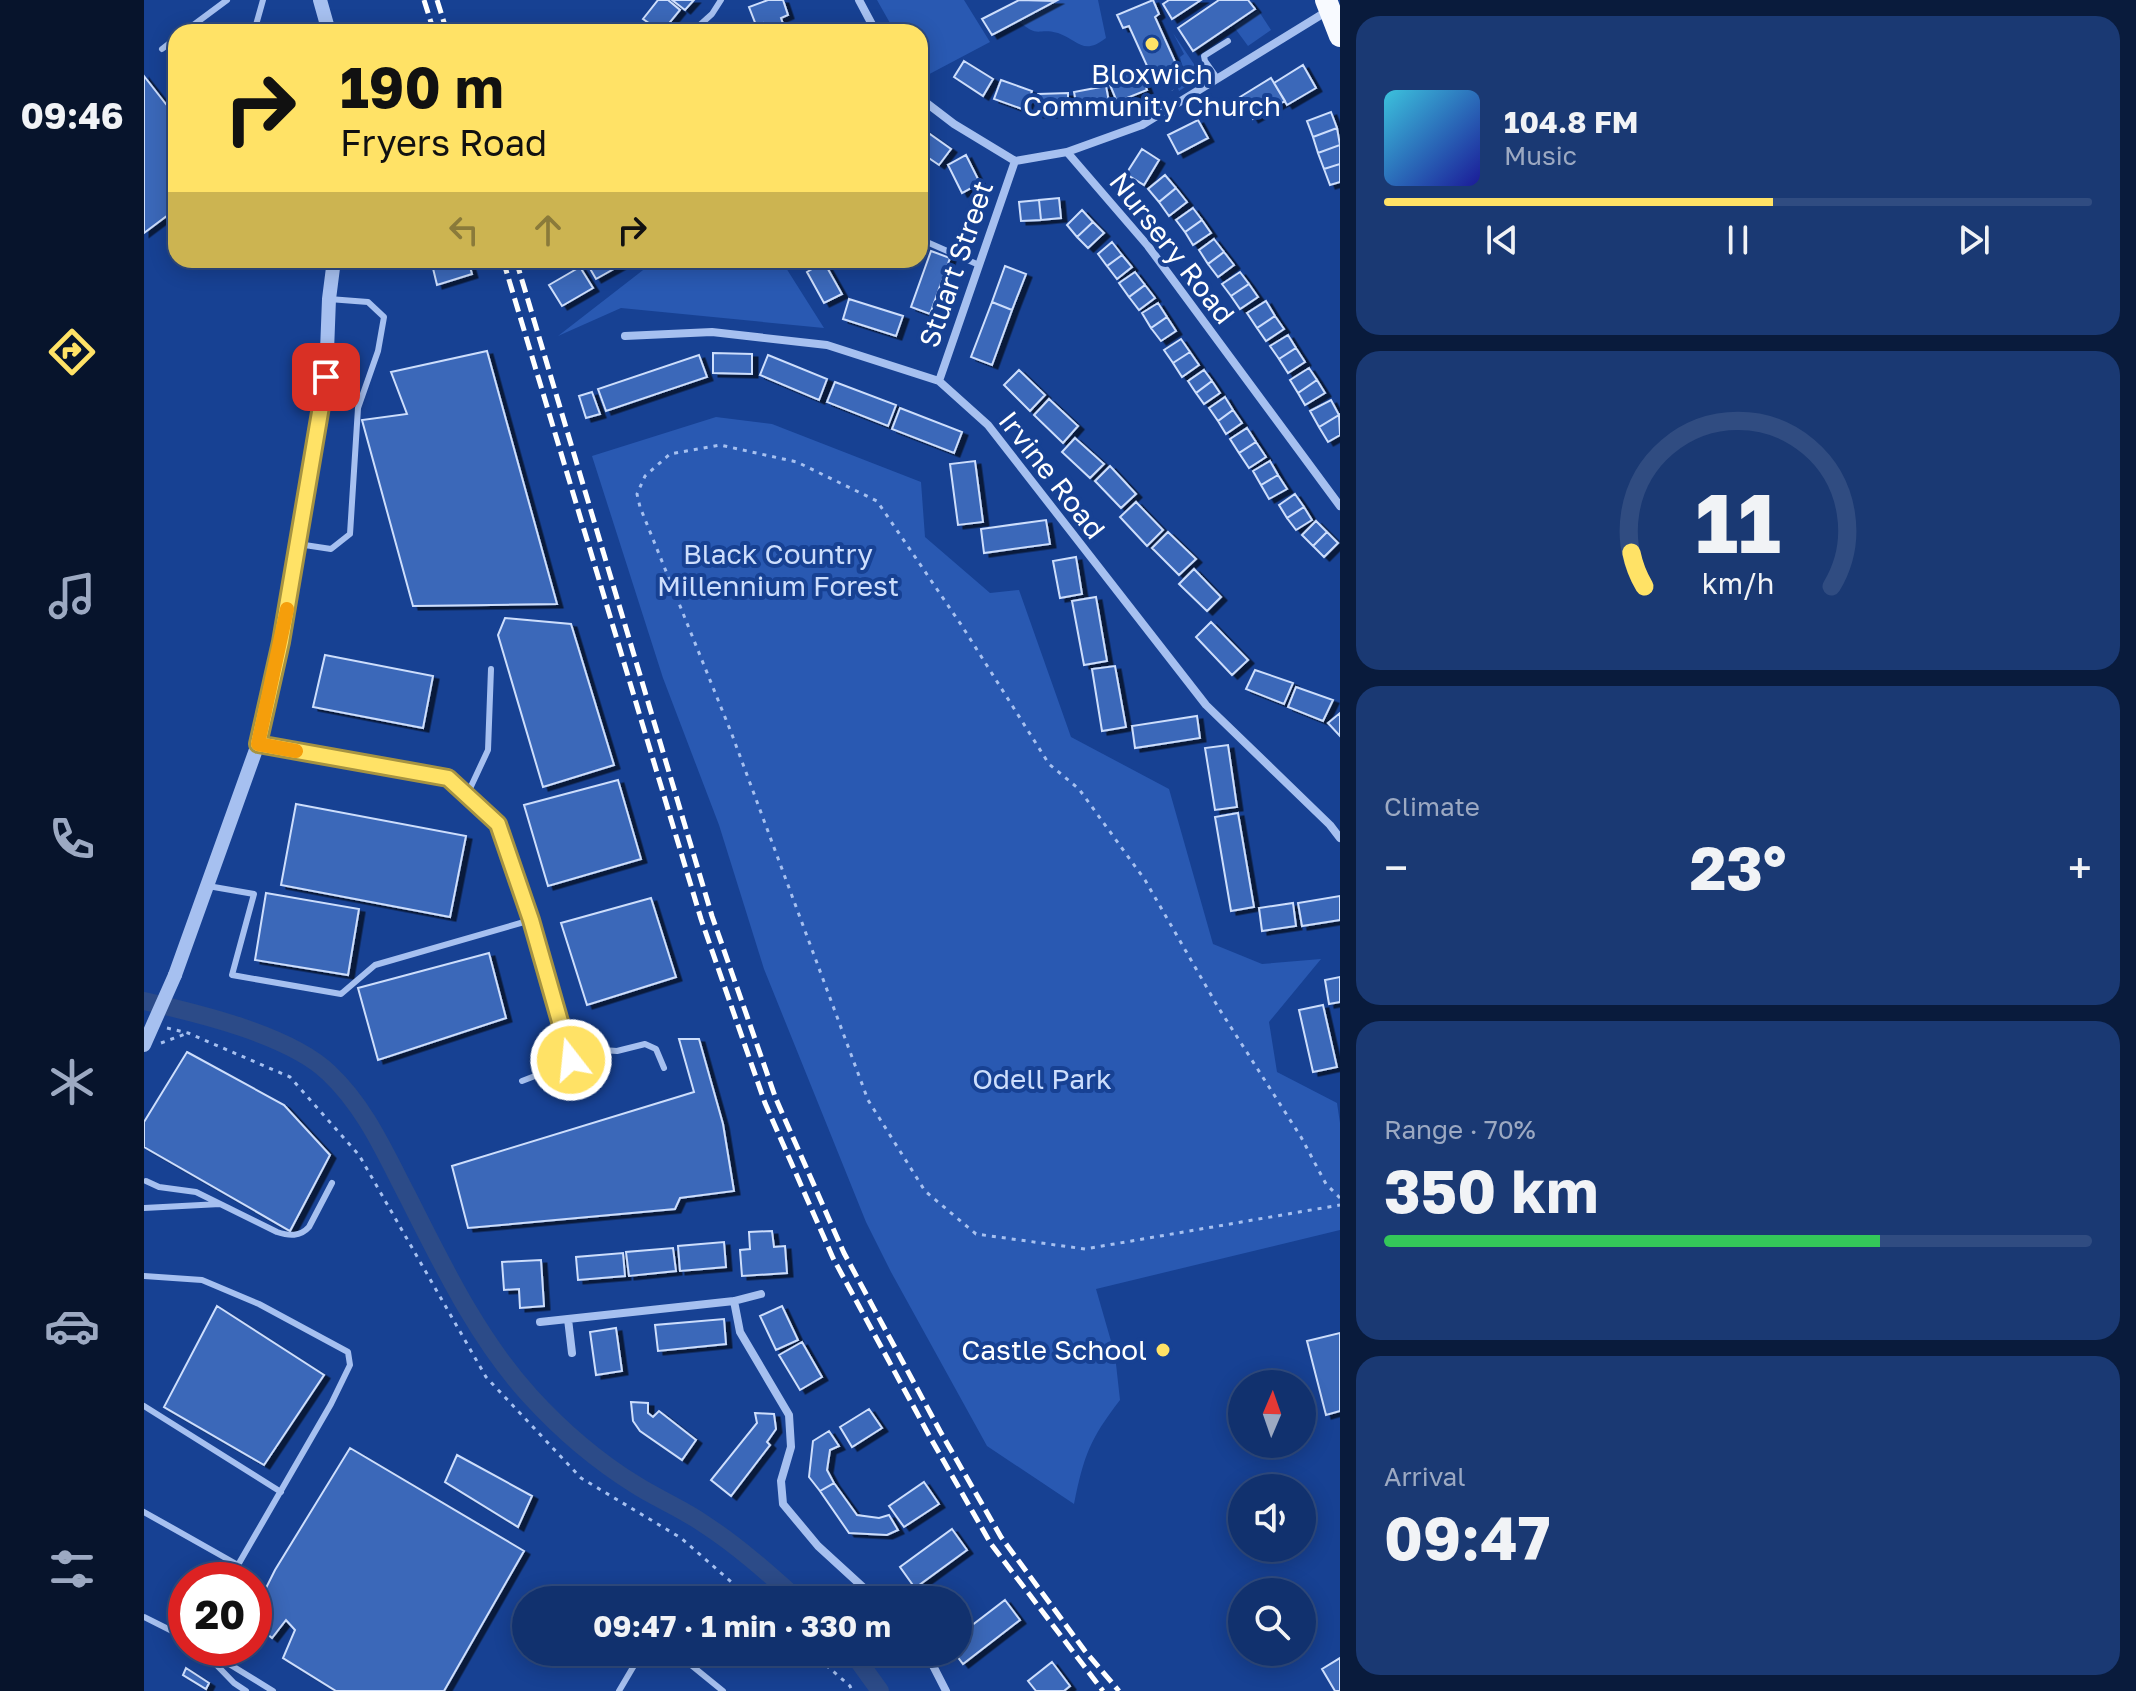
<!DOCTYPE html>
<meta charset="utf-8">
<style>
:root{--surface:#11316e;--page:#1a3973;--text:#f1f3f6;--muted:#9ca9c2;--line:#304c81;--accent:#ffe266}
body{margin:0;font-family:"Golos Text",sans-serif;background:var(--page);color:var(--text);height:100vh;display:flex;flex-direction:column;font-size:30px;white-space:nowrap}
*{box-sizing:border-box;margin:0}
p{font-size:26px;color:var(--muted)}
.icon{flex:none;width:44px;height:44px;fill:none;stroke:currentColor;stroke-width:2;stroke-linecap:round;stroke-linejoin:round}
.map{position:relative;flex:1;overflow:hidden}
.drawer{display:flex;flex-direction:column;gap:16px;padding:16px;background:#091b3c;width:796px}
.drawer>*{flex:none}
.banner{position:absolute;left:24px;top:24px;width:760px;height:244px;border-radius:24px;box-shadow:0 4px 20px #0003,0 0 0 2px var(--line);background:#ffe266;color:#111;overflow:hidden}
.needle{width:52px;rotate:2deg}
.buttons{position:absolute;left:1084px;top:1370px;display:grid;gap:16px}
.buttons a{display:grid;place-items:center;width:88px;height:88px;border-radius:50%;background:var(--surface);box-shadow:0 4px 20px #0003,0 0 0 2px var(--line);font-size:40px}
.speed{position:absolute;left:24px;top:1562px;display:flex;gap:16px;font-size:40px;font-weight:700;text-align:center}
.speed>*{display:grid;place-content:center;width:104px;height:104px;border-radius:50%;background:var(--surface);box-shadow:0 4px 20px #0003,0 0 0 2px var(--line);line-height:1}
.speed .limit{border:12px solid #d22;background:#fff;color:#111}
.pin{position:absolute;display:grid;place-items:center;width:68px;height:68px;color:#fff;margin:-34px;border-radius:16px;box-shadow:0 4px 12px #0006}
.me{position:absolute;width:88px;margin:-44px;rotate:344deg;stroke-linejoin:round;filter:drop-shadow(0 0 6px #0008)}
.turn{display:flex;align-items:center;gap:28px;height:168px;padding:0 40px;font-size:36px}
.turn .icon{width:104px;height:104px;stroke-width:2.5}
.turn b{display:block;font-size:56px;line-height:68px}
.lanes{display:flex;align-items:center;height:76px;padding:0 40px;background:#0003;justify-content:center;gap:40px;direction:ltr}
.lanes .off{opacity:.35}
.big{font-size:60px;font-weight:700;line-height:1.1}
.drawer .tile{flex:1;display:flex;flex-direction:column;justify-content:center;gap:12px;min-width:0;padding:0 28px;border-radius:24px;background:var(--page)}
.drawer .dial{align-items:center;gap:0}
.dial svg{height:208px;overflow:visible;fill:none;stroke:var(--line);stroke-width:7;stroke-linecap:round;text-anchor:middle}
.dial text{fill:var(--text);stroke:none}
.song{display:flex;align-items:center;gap:24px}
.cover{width:96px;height:96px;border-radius:12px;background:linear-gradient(135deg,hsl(190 70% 55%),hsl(240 70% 35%))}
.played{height:8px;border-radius:4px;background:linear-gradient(90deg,var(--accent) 55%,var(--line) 55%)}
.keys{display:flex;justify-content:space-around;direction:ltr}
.heat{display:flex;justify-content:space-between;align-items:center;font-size:44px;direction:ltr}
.charge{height:12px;border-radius:6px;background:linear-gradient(90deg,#34c759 70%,var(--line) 0)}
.trip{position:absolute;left:368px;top:1586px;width:460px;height:80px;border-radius:40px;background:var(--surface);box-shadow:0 4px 20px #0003,0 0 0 2px var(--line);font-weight:700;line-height:80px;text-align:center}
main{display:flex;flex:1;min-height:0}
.tabs{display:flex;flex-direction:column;width:144px;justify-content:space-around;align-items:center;background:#07142c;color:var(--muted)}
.tabs .icon{width:56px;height:56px}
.tabs .on{color:var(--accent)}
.tabs b{font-size:36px;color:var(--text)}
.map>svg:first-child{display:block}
</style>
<main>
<nav class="tabs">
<b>09:46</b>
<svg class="icon on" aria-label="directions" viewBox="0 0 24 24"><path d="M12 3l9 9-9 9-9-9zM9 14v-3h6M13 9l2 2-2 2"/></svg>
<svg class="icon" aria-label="music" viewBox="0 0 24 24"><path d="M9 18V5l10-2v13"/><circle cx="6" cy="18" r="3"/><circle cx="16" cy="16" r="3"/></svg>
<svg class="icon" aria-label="phone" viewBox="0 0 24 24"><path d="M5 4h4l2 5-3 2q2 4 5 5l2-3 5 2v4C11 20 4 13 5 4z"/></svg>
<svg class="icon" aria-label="climate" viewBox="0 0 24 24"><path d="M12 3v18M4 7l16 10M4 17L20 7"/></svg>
<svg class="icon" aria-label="car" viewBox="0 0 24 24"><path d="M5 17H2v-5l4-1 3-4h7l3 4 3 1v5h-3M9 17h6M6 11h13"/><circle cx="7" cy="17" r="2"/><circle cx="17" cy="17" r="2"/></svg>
<svg class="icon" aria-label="filters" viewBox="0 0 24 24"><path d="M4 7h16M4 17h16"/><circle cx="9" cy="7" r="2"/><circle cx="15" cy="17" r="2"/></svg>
</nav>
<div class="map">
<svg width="1196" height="1691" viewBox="0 0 1196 1691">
<defs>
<filter id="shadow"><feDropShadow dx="5.5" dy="3.5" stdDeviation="0" flood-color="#0009"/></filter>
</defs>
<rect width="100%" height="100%" fill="#174193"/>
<path fill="#2959b2" d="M733,0H820L846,42L776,79V32H751Z
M900,0H954L962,38C939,56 934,40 914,33C892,27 896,40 872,19L899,4Z
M1114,10L1127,30L1104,46L1090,27Z
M1029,33L1058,76L1035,91L1031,80L1039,69L1036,57L1040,54Z
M512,260H637L680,328L477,308L414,336Z
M572,417L628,424L777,482L781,537L846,593L875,590L927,737L1025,789L1069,944L1118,964L1177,959L1125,1022L1133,1072L1193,1103L1196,1123V1230L952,1289L971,1355L976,1400C946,1439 940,1455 930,1504L843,1446L747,1272L722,1222L620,969L575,825L519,678L448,456Z"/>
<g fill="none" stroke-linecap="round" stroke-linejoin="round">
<path stroke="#2c4b88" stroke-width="18" d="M0,1001C53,1013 146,1035 185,1073C221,1107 240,1151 263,1195C298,1264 333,1338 386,1396C417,1430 453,1461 492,1485C514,1499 539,1509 560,1524C594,1546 624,1573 654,1600
M708,1652L736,1691"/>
</g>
<path fill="#3b67b9" stroke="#cddefc" stroke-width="2" filter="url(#shadow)" d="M514,0H524L536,10L518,32L499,19Z
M528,0H550L541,10Z
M624,0H639L644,15L637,18L642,32H622L619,23L612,25L605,7Z
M875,0L912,1L848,35L838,19Z
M1009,0L1015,14L1011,17L1033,66L1008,77L985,26L979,28L973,15Z
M1025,0H1057L1028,19L1019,4Z
M1075,0H1104L1111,9L1049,51L1034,28Z
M820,61L849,79L839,96L810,77Z
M1159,65L1172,88L1143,105L1130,83Z
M995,68L1003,90L973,102L964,80Z
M0,76L25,108L32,103V209L0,233Z
M1127,78L1141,101L1109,119L1096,97Z
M857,80L888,91L881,110L850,99Z
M962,86L966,107L934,113L930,92Z
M924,93V114H894V94Z
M1187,112L1193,128L1169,137L1163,121Z
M1054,120L1064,138L1034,154L1024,135Z
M776,127L807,149L795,165L776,152Z
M1193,128L1196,145L1174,153L1169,137Z
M1196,145V164L1180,169L1174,153Z
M998,149L1015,160L1000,185L982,174Z
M822,155L836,183L818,193L804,165Z
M1196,164V182L1186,185L1180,169Z
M1021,175L1032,188L1015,202L1004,189Z
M1032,188L1043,202L1025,216L1015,202Z
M915,198L917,218L897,220L895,200Z
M895,200L897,220L877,221L875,202Z
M1049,208L1058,220L1041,232L1032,220Z
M938,210L949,222L933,237L923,225Z
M1058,220L1067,233L1049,245L1041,232Z
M949,222L960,233L944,248L933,237Z
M1070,239L1080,252L1064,264L1055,250Z
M968,242L978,255L963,266L954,254Z
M787,251L806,258L786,314L767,307Z
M1080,252L1090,265L1074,277L1064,264Z
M978,255L988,267L973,279L963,266Z
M287,260H324L328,274L293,285Z
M441,260H481L482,262L452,279Z
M680,262L698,294L680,303L663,272Z
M861,266L882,274L868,310L848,302Z
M436,267L449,288L418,306L405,285Z
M991,272L1001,285L985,297L975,283Z
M1096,272L1105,284L1087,296L1078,284Z
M1105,284L1114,297L1096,309L1087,296Z
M1001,285L1011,298L995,310L985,297Z
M705,299L759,316L752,336L699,319Z
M1122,301L1131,316L1113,328L1103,313Z
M848,302L868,310L848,365L827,357Z
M1014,303L1023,317L1007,328L998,313Z
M1131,316L1140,329L1122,341L1113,328Z
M1023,317L1032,331L1017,341L1007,328Z
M1144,335L1152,348L1135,359L1126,346Z
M1037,339L1046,352L1029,363L1020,350Z
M1152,348L1161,362L1144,373L1135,359Z
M343,351L413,604L269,606L218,420L263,414L247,372Z
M1046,352L1055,365L1038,377L1029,363Z
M569,353L608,354V374L569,373Z
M555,355L563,377L462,411L454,389Z
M624,355L683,379L675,400L616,375Z
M1165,368L1173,380L1154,393L1146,380Z
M875,370L901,395L886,411L860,385Z
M1060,370L1068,381L1052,393L1044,381Z
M1173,380L1181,393L1161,405L1154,393Z
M1068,381L1076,393L1060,404L1052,393Z
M691,382L752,405L744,426L683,402Z
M448,392L456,414L442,418L435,396Z
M1081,397L1089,410L1074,421L1065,408Z
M905,399L934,426L919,443L890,415Z
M1187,400L1195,415L1175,427L1166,411Z
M756,408L818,432L810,453L748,429Z
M1089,410L1098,423L1082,434L1074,421Z
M1195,415L1196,435L1184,442L1175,427Z
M1103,428L1112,442L1095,453L1086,439Z
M931,438L960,464L946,478L918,452Z
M1112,442L1122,457L1105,468L1095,453Z
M831,461L839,522L814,525L806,464Z
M1126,461L1134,475L1117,485L1109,471Z
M966,466L992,494L977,508L951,481Z
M1134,475L1143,489L1125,499L1117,485Z
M1151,494L1160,507L1143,518L1135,505Z
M992,502L1019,530L1003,546L976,517Z
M1160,507L1168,520L1152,530L1143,518Z
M902,520L906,544L840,553L837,529Z
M1172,521L1183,532L1169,546L1158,535Z
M1024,532L1052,559L1035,575L1008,548Z
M1183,532L1194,543L1180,557L1169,546Z
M932,557L938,594L916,598L909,561Z
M1050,569L1077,597L1063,611L1035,584Z
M952,597L963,661L940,665L928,601Z
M361,618L427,624L470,765L399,787L354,635Z
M1067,622L1104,660L1088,675L1052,637Z
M181,655L289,676L279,728L169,707Z
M971,666L982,727L958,731L948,669Z
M1111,670L1149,683L1140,704L1102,689Z
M1152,687L1189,700L1179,721L1144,707Z
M1196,713V736L1184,723Z
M1053,716L1056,738L991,748L988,726Z
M1084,745L1093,807L1071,810L1061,748Z
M474,780L497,859L404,886L380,805Z
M152,804L322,836L306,917L137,885Z
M1094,813L1110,907L1087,911L1071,817Z
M122,893L215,909L204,975L111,960Z
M1196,896V920L1158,926L1154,903Z
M507,898L532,977L443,1005L417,923Z
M1149,903L1152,926L1118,931L1115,908Z
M345,953L362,1018L234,1060L214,988Z
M1196,977V1002L1185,1004L1181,980Z
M1179,1005L1193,1067L1169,1072L1155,1010Z
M535,1039H555L579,1124L590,1191L536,1198L531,1209L324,1228L308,1166L550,1092Z
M43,1052L140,1105L186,1155L146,1231L0,1147V1122Z
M628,1231L630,1247L641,1246L643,1273L598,1276L596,1250L606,1249L605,1232Z
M580,1242L582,1267L536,1271L534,1246Z
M529,1248L532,1271L485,1276L482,1252Z
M479,1253L481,1276L434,1280L432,1257Z
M397,1260L400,1306L376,1308L375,1289L360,1290L358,1262Z
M73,1306L180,1375L120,1465L20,1407Z
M638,1306L654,1340L632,1350L616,1316Z
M580,1319L582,1344L514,1351L511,1325Z
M472,1328L478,1371L452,1375L446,1332Z
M1196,1333V1411L1182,1415L1163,1341Z
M658,1342L678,1377L656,1390L635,1355Z
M487,1402L504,1403V1413L509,1417L515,1411L552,1440L538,1460L496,1431L489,1421Z
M725,1409L738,1428L708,1447L696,1427Z
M611,1413L630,1414L632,1429L623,1442L626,1445L587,1496L567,1480L613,1423Z
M685,1431L695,1446L686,1450L683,1470L690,1483L676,1491L665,1477L669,1441Z
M206,1448L380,1551L300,1691H192L139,1658L151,1630L142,1620L128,1638L110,1623V1612L131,1570Z
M313,1455L388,1496L374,1527L301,1482Z
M780,1482L795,1504L760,1527L745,1506Z
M690,1483L713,1515L735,1518L745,1515L754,1530L743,1535L705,1533L676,1491Z
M808,1529L823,1550L771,1588L756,1567Z
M861,1600L876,1620L819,1664L810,1652H814V1636Z
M1196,1658V1691H1191L1178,1669Z
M908,1662L926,1686L920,1691H892L884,1681Z
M42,1668L65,1683L62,1689L39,1675Z"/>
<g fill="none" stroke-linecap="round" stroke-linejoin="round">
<path stroke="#a6c0f0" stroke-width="3" stroke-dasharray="4 6" stroke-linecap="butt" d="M1020,72L1029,90
M23,1028L44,1033L146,1077L215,1155L342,1377L437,1478L537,1538L608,1600
M17,1043L44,1033
M1196,1198L1182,1184L1157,1137L1074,1007L1001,880L935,789L905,764L818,626L733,501L653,462L576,445L526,454L501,476L493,494L496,507L587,732L724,1100L781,1191L832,1234L941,1249L1196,1205
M667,1652L706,1686L708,1691"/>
<path stroke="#a6c0f0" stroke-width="6" d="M40,32L83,0
M110,32L119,0
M548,32L568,14L577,0
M18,49L32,38
M1073,78L1061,61L1060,56L1084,41
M776,239L835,265
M154,544L187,549L206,534L214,408L234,351L240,317L224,302L185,299
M114,744L304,778L354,824L387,920L427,1060
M323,795L344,750L347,669
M64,886L110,894L88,975L197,994L231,965L387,920
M378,1081L458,1050L473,1051L501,1044L512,1049L520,1068
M2,1181L15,1187L52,1192L133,1232C145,1236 156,1237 165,1227L188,1183
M0,1208L76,1204
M0,1276L58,1280L115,1304L204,1352L206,1365L187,1404L94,1565L0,1512
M0,1406L137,1492
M0,1617L42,1638
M59,1648L129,1691
M58,1650L90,1683L102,1691
M531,1652L579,1691
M475,1691L498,1652"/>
<path stroke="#a6c0f0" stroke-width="8" d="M715,0L732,32
M776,98L810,124L871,161L923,152L1004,246L1196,506
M923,152L998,125L1185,10
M481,336L568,332L683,345L795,381L844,425L1062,705L1186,825L1196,838
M795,381L871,161
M590,1301L596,1332L645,1415L647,1447L637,1481L639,1504L674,1546L733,1600
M424,1319L428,1353
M396,1322L590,1301L617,1294
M782,1652L802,1691"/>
<path stroke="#a6c0f0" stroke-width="14" d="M176,0L185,32
M31,975L114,744L137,642L182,377L185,299L190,260"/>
<path stroke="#f8faff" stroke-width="22" d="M1182,0L1196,36"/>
<path stroke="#fff" stroke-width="5" stroke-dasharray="14 6" stroke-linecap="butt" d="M280,0L290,32
M293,0L303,32
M359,260L557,919L621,1103L689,1258L786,1437L847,1544L959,1691
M372,260L568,916L632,1099L700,1253L796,1431L857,1537L941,1651L975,1691"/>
<path stroke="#a6c0f0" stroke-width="14" d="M0,1045L31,975"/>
</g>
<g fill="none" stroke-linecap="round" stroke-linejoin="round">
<g stroke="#a69342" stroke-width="20">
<path id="route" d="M182,377L137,642L114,744L304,778L354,824L387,920L427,1060"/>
</g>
<use href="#route" stroke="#ffe266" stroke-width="14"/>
<path stroke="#f59e0b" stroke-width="14" d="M143,609L114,744L152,751"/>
</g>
<g fill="#ffe266" stroke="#174193" stroke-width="3">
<circle cx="1008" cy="44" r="8"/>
<circle cx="1019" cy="1350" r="8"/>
</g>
<g text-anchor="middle" stroke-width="8" stroke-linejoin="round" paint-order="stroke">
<g font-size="28" fill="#fff" stroke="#174193">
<text x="1008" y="84">Bloxwich<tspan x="1008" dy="32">Community Church</tspan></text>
<text x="1003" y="1360" text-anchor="end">Castle School</text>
</g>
<g font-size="28" fill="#fff" stroke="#174193">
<text transform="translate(1028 248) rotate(52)" y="10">Nursery Road</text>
<text transform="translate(812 264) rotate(-71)" y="10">Stuart Street</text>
<text transform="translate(908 475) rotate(52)" y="10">Irvine Road</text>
</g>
<g font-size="28" fill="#cddefc" stroke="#174193">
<text x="634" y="564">Black Country<tspan x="634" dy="32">Millennium Forest</tspan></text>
<text x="898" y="1089">Odell Park</text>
</g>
</g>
</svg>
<div class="buttons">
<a><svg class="needle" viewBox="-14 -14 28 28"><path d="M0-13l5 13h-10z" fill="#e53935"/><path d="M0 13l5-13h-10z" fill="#9ca9c2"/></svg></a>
<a><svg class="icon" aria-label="sound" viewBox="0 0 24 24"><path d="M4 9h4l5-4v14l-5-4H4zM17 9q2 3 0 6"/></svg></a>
<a><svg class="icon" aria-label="search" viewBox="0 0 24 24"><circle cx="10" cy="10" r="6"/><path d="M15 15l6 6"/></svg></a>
</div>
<div class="speed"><div class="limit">20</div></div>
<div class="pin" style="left:182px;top:377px;background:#d93025"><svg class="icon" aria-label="arrive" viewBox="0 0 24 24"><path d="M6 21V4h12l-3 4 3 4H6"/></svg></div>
<svg class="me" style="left:427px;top:1060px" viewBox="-20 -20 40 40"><circle r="17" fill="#ffe266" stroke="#fff" stroke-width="3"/><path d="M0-11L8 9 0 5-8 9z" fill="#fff"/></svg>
<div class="trip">09:47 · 1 min · 330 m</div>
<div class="banner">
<div class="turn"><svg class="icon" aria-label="right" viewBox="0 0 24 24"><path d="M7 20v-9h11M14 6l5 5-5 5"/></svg><div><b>190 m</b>Fryers Road</div></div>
<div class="lanes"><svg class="icon off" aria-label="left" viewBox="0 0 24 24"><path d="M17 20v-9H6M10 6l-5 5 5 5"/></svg><svg class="icon off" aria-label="ahead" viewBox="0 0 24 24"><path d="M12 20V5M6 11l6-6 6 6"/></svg><svg class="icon" aria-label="right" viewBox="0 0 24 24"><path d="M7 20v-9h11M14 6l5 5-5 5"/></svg></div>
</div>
</div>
<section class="drawer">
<div class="tile">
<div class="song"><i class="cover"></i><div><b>104.8 FM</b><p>Music</p></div></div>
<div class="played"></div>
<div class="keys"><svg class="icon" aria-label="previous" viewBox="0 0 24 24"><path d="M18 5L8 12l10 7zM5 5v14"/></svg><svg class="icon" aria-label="pause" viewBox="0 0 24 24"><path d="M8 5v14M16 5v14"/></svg><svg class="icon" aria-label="next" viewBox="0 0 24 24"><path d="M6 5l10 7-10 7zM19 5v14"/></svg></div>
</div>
<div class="tile dial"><svg viewBox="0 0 100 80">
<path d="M14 69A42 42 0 1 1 86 69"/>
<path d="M14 69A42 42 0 0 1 9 56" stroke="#ffe266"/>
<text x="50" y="56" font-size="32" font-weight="700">11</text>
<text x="50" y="72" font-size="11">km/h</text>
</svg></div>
<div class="tile"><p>Climate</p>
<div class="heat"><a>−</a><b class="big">23°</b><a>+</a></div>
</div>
<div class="tile"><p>Range · 70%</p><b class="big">350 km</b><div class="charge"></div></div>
<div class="tile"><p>Arrival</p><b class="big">09:47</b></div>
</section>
</main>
